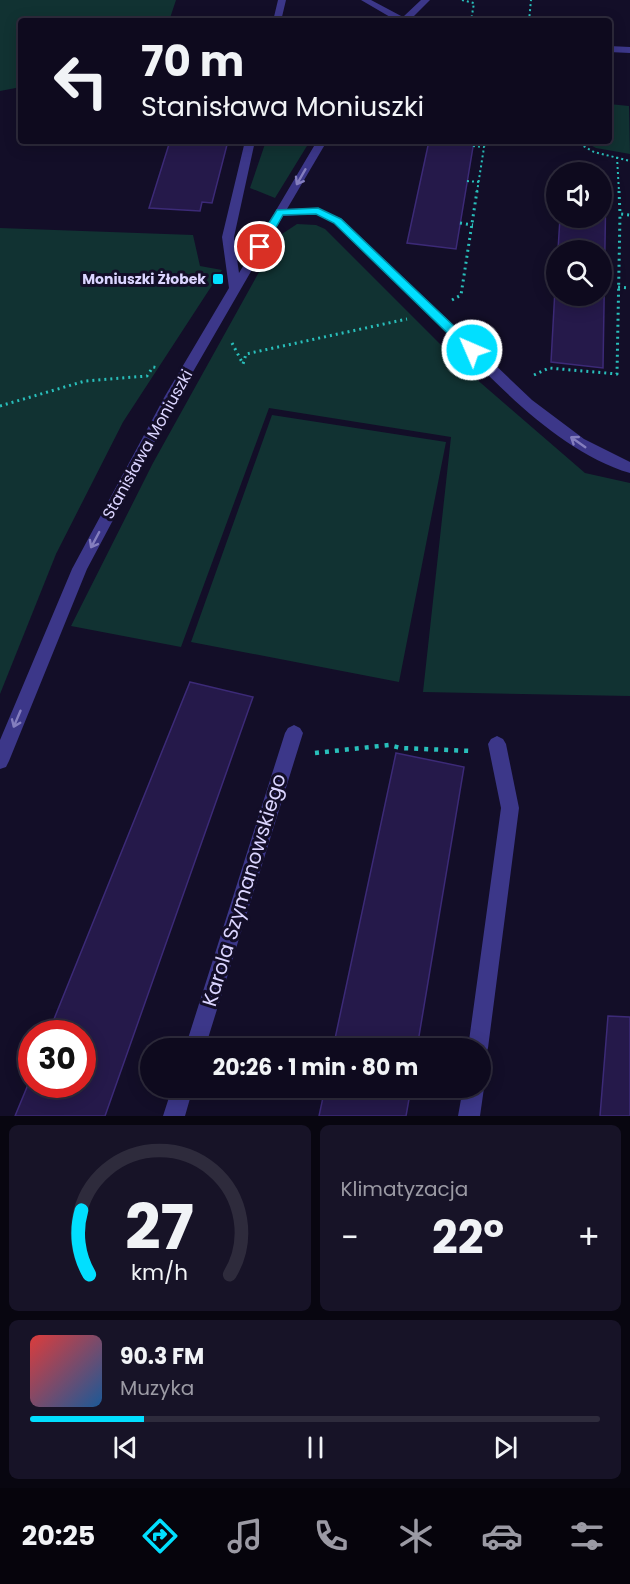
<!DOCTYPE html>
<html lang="pl">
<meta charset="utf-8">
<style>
:root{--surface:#0e0a1e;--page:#171327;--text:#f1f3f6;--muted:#9b9aa4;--line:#2e2b3c;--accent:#01dfff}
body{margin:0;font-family:Poppins,sans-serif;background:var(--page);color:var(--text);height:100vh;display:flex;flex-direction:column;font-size:22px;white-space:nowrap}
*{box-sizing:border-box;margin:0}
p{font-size:20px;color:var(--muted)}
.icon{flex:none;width:33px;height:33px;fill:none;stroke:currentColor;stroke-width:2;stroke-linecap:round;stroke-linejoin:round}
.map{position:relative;height:1116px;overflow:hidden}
.sheet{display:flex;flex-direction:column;gap:9px;padding:9px;background:#080610;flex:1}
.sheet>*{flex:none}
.top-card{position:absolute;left:18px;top:18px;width:594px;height:126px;border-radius:6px;box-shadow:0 3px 15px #0003,0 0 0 2px var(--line);background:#0e0a1e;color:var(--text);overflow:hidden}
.controls{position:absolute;left:546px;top:162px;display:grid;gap:12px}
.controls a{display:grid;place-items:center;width:66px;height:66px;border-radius:50%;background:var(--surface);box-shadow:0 3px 15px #0003,0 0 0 2px var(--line);font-size:30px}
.speed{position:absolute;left:18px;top:1020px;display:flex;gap:12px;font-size:30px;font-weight:700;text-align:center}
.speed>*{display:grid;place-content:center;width:78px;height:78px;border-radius:50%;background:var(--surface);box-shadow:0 3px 15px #0003,0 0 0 2px var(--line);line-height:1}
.speed .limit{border:9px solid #d22;background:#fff;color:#111}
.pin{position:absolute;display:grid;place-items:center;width:51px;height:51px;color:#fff;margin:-26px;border:3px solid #fff;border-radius:50%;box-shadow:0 2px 6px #0007}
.me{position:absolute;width:66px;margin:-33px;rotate:315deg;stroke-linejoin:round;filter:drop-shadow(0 0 4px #0008)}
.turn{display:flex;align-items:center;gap:21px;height:126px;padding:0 24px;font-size:27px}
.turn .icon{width:78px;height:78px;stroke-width:2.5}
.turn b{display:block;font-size:42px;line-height:51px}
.big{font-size:45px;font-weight:700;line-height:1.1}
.sheet .widget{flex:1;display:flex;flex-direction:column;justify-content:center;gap:9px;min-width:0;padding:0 21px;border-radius:9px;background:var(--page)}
.sheet .dial{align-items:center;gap:0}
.dial svg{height:156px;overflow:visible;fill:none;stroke:var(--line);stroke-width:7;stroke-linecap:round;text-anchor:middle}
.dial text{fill:var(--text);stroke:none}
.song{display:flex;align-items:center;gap:18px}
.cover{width:72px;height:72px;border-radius:9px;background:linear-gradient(135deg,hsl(0 70% 55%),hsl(210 70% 35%))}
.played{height:6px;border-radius:3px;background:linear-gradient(90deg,var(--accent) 20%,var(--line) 20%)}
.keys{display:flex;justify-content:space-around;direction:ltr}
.heat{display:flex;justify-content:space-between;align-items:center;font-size:33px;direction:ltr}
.sheet .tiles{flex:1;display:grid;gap:9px;grid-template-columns:1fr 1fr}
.widget:last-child{grid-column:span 2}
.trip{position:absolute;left:140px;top:1038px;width:351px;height:60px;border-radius:30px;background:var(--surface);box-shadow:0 3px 15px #0003,0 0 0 2px var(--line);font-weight:700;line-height:60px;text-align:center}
.menu{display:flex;height:96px;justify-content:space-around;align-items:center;background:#06040c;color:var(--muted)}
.menu .icon{width:42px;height:42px}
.menu .selected{color:var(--accent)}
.menu b{font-size:27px;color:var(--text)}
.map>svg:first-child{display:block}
</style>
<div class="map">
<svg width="630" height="1116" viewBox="0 0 630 1116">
<rect width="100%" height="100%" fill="#130e28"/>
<path fill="#113232" d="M0,0H176L169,21H21V87L0,91Z
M609,104L629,106L630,154L596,148L583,141H609Z
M266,141H310L275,198L250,188Z
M297,224L316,225L325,229L467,371L585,473L630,483V696L423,692L451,437L269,408L181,647L71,626L153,463L279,236Z
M0,228L193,235L200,266L222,270L123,422L56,554L0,694Z
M272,415L446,442L399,682L191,642Z"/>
<path fill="#25194a" stroke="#3c2a77" stroke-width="1.5" d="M170,141H228L212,203L202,202L200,211L149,208Z
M429,141H474L456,249L407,243Z
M602,182H606L603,368L551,362L556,271V296H602V250H558L560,218H602Z
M190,682L253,697L105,1116H15L32,1075V1084H82V1034H48Z
M396,753L464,767L417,1048H333Z
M608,1016L630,1017V1116H600Z
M325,1088H411L406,1116H319Z"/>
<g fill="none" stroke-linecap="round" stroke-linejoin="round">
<path stroke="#29bfbb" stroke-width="2" stroke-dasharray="2 3" stroke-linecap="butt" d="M462,0L474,3L471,21
M529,21L531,0
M575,141L594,152L630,161
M473,146L484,147
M617,157L619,192
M467,181L479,182
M477,192L485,141"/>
<path stroke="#29bfbb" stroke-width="3" stroke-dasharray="2 4" stroke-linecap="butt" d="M619,191L620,214
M460,223L473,225
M618,287L630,288
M452,300L461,295L477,191
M232,343L243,364L246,354L407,319
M534,375L549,368L617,374L620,214L630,215
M0,406L85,381L147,376L153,367L159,368"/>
<path stroke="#29bfbb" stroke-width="4.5" stroke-dasharray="4 6" stroke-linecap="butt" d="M315,753L389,745L401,748L472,751"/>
<path fill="#3c3789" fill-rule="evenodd" d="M278,0H286L281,21H273Z
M361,0H371L403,17L421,0H430L409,21H397Z
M609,46L630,47V53L609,52Z
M245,141H255L234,237L239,273L317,141H327L287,209L318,208L342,219L532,400L584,439L630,462V473C553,450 488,374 433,319C401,287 367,255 334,223L316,214L283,216L179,396L87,569L9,761L6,767L0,769V740L72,569L165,396L229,288L222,237Z
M294,725L300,728L303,733L205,1048H185L285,733L288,728Z
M497,736L503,739L506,744L519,808L488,1048L485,1055L480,1057V1048H468L501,808L488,744L491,739Z
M480,1080L484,1088L480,1116H458L463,1088H480Z
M172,1088H193L185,1116H163Z"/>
</g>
<defs><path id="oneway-shaft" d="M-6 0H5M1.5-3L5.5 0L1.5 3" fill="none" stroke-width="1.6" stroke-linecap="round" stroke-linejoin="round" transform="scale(1.5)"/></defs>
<g stroke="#847ebe">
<use href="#oneway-shaft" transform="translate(301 177) rotate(120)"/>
<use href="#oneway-shaft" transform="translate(578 442) rotate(-145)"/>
<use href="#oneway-shaft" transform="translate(95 540) rotate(118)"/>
<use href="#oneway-shaft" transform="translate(17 719) rotate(113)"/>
</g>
<path fill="#01dfff" stroke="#0191a6" stroke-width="1.5" d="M318,208L341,219L476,347V353H468L334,223L316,214L283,215L263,250L254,247L277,210Z"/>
<rect fill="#01dfff" stroke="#130e28" stroke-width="2" x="212" y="273" width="12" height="12" rx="3"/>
<g text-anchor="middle" stroke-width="6" stroke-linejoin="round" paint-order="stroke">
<g font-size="14" font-weight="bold" fill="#dbd5ff" stroke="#130e28" text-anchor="end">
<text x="206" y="284">Moniuszki Żłobek</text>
</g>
<g font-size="16" fill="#dbd5ff" stroke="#130e28">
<text transform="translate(147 444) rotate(-61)" y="6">Stanisława Moniuszki</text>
</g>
<g font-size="20" fill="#dbd5ff" stroke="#130e28">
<text transform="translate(244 890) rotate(-73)" y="7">Karola Szymanowskiego</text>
</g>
</g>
</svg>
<div class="controls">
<a><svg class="icon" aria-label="sound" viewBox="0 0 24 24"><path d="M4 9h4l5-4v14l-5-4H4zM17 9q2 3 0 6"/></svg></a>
<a><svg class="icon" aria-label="search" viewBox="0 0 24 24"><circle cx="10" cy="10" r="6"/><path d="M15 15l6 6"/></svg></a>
</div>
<div class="speed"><div class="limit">30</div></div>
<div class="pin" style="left:260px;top:247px;background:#d93025"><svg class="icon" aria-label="arrive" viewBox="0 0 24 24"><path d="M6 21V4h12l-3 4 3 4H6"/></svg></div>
<svg class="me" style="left:472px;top:350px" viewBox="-20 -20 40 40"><circle r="17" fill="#01dfff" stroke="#fff" stroke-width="3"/><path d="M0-11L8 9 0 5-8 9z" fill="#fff"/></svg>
<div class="trip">20:26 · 1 min · 80 m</div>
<div class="top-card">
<div class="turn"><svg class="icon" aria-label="left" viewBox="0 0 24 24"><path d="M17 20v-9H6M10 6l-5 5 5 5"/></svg><div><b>70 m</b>Stanisława Moniuszki</div></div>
</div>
</div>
<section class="sheet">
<div class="tiles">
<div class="widget dial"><svg viewBox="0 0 100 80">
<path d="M14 69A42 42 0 1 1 86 69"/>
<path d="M14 69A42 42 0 0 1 10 36" stroke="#01dfff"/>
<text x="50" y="56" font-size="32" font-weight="700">27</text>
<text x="50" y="72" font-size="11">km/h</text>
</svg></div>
<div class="widget"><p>Klimatyzacja</p>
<div class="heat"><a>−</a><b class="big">22°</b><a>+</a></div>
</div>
<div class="widget">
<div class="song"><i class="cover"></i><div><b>90.3 FM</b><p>Muzyka</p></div></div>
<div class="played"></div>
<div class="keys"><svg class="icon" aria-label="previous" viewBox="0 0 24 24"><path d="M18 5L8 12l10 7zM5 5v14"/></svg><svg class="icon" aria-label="pause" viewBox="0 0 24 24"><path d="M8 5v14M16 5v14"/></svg><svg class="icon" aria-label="next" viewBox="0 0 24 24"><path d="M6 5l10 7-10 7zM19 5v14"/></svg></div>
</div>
</div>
</section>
<nav class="menu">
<b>20:25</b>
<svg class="icon selected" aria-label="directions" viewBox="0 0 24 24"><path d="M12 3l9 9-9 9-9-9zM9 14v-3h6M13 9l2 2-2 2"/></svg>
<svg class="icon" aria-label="music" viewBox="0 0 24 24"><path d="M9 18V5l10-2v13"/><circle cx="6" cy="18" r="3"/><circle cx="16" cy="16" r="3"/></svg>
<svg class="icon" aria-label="phone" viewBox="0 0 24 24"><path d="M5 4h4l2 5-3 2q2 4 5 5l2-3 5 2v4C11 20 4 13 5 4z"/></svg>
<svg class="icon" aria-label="climate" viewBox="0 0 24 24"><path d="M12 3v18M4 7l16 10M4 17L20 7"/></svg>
<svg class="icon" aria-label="car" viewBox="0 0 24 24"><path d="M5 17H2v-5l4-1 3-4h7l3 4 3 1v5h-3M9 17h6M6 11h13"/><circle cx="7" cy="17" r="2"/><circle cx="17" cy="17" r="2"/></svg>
<svg class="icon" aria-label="filters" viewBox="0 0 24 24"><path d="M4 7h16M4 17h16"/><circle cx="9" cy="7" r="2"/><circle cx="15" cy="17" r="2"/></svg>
</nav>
